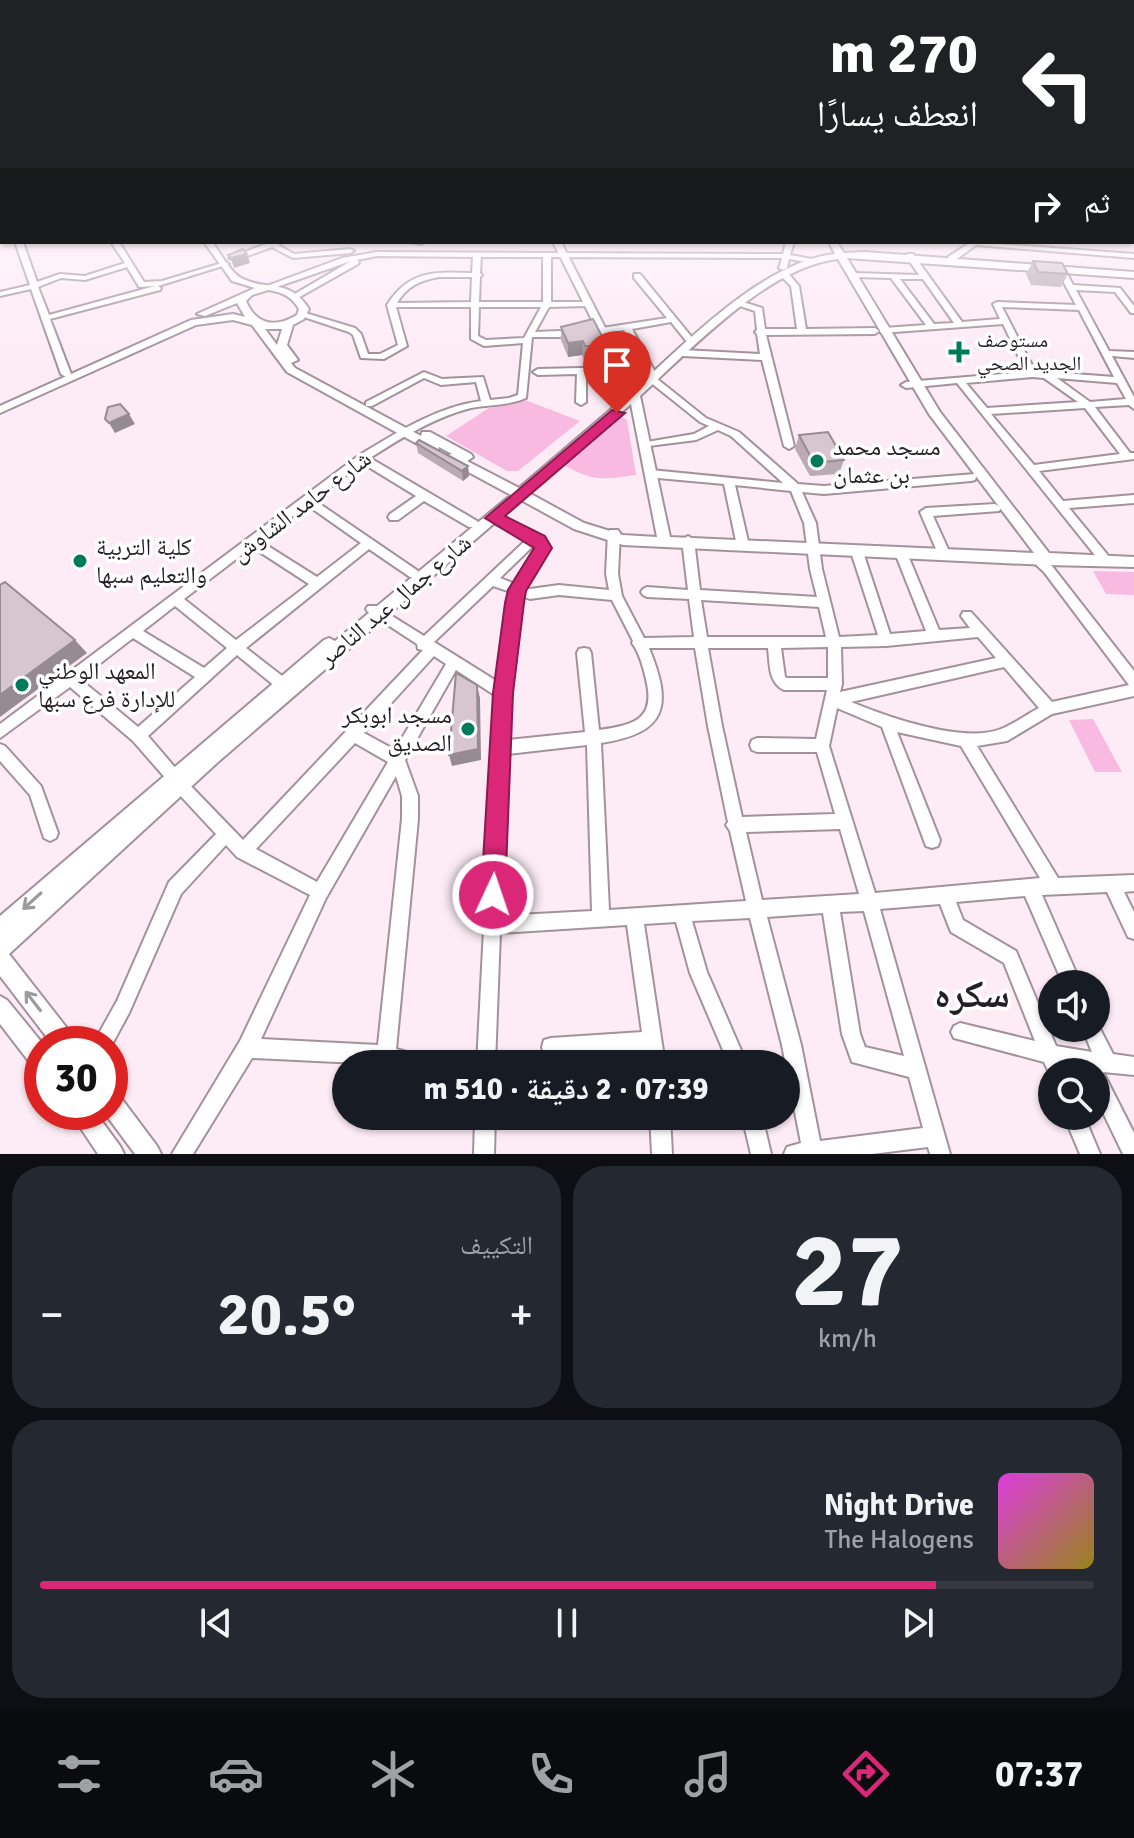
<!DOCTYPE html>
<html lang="ar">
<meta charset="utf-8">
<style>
:root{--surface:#171b24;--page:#242831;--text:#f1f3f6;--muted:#9ea1a6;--line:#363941;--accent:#db2777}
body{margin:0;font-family:Signika,"Noto Naskh Arabic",sans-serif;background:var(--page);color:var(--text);direction:rtl;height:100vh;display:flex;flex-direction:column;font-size:30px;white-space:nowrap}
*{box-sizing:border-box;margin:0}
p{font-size:26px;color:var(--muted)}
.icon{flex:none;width:44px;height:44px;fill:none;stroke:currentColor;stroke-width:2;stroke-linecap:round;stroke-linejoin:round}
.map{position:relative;height:1154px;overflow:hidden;direction:ltr}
.panel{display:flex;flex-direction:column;gap:12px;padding:12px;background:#0d0f14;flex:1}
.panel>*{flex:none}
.hud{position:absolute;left:0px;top:0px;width:1134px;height:244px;box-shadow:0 2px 6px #0004;direction:rtl;background:#202124;color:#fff;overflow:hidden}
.fabs{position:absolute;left:1038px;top:970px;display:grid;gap:16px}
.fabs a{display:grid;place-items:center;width:72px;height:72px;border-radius:50%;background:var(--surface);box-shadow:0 2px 6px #0004;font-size:40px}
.speed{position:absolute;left:24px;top:1026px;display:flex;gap:16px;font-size:40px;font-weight:700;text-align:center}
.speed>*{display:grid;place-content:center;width:104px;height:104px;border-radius:50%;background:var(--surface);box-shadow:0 2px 6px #0004;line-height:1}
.speed .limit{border:12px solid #d22;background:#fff;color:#111}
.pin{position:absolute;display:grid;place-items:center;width:68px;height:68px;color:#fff;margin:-82px -34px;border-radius:50% 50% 50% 0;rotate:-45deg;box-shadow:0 0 8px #0007}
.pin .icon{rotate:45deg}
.me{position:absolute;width:88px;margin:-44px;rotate:3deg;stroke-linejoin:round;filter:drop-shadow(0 0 6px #0008)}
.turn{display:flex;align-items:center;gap:28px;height:168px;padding:0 24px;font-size:36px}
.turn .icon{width:104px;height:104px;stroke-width:2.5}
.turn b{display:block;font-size:56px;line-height:68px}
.then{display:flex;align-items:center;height:76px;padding:0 24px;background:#0003;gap:16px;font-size:30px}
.big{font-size:60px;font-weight:800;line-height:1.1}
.panel .widget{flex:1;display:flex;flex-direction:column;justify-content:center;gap:12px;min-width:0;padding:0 28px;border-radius:32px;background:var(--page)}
.panel .dial{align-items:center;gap:0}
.dial b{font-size:104px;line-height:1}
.song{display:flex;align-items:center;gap:24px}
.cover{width:96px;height:96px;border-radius:12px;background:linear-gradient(135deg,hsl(300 70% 55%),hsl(50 70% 35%))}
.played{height:8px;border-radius:4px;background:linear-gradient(90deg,var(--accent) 85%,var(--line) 85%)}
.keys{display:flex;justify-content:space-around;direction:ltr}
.heat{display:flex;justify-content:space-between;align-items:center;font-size:44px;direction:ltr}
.panel .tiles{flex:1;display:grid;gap:12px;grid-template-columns:1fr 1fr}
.widget:last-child{grid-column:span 2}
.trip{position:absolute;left:332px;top:1050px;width:468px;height:80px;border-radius:40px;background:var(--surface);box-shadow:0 2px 6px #0004;font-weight:800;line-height:80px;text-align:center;direction:rtl}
.tabs{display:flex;height:128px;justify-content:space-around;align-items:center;background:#090b0e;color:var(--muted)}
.tabs .icon{width:56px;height:56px}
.tabs .current{color:var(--accent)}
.tabs b{font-size:36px;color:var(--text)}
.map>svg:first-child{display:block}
</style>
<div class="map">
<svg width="1134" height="1154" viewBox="0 0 1134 1154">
<rect width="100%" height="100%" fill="#fdecf6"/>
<path fill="#f8bae1" d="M525,400L580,421L518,471H507L446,436L489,408Z
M620,416L627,420L636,475C605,479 595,483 562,464Z
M1093,571L1134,572V595L1106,594Z
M1093,719L1122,772H1095L1069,720Z"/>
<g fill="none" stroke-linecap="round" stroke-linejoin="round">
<g stroke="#a3929c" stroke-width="4">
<path id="minor" d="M1132,200H1134V204H1132Z
M1132,238H1134V242H1131Z
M15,242H23L37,282L60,274L85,276L125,263L111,242H119L144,282L162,281L225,262L229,264L158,286L161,288L160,290L50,319L71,374L66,377L61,374L31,289L0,296V292L30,285ZM127,267L139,287L155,286L49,315L38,287L61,278L85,280Z
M271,242H283L278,245L294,254L350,249L354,251L350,253L293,258L272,247L236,260L229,258Z
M410,242H425L421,244Z
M786,242H794L790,255L812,259V263L789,259L787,268L783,270L779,268L782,258L551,257V302H589L593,304L589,306L549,307L535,332L560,331L564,334L560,337H532L526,398C508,406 490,404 471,408C435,417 401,438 370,458L477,521L479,524L477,527H469L424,501L398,520H390L388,517L390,514L416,496L362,463L314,500L418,571L420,574L418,577H410L369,549L246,648L286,679L288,683L286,687L281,689L276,687L237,655L148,736L178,771L179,778L185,780L243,840L423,650L418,649L417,644L368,612L366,609L368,606H376L424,636L527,539L489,521L487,518L489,515L493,514L543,537L549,548L525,587L530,589L559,585L609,590L606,574L608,533L610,530H618L620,533L618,574L622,596L644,638L694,637L689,599L647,597L643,595L641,592L643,589L647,587L688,590L682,540L688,536L694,540L700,590L817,597L810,569L804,523L791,491L735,485L748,541L742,545L736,541L724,484L647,477L646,474L647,471L651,470L783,483L731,436L718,430L696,440L641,447V443L694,434L709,426L700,422L650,382V378H656L706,418L739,432L798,484L824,486L975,474L976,477L975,480L971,481L824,494L802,492L816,523L822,569L839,637L878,635L851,552L857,548L863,552L890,634L926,631L895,553L901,549L907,553L939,630L970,628L961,616L963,612H971L1052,702L1129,685L1044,572L1031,560L1037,556L1052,566L1134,671V696L1052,714L1007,741L977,746L1058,878L1134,875V891L1124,892L1134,912V939L1128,937L1107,892L1042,895L1081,984H1063L1025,896L956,902L963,920L1016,951L1056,1046L1092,1052L1082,1028H1096V1021L1113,1054L1134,1057V1075L1103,1072L1134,1133V1154H1123L1096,1098V1072L1064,1067L1066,1072H1052V1079L1044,1062L954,1038L951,1032L954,1026L960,1023L1035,1041L1004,963L951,932L940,904L880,909L950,1154H930L928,1147L872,1154H784L787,1147L801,1143L782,1045L750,918L692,921L707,972L747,1064H729L690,973L676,922L644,924L665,1064H647L645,1051L551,1056L544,1054L542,1047L544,1040L551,1038L642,1032L627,925L500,933L495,1064H477L496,696L456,670L405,760L418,796V819L396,1049L424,1057L426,1064H379L252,1058L193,1154H172L240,1041L310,895L237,857L226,845L181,894L129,1013L110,1048V1044H93L117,1001L169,882L216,834L175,790L174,783L168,781L133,741L70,687L0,738V724L358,456C396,433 436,407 481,401L476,382L441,385L424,378L372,406H366V402L424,372L442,379L483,377L490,400L509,398L518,395L523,343L484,346L471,339V307H396L407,346L384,359L361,358L353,335L349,332L298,315L302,312L355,328L361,334L368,354H380L398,345L387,305C409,270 435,272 472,273L473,257L377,256L357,260L359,262L358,264L296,299H293V295L351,261L271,289L264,287L342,258L377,252L783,254ZM481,257H543V302H479L480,277L482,275L480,273ZM440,277H472L471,302L397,303C407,286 421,280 440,277ZM479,307H541L524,338L486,340L478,336ZM307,505L361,543L317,577L260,541ZM535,544L537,548L515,584L500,578ZM252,547L309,584L236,640L184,599ZM493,586L511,592L498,682L434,642ZM559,595L612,600L633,641L632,643C639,652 643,666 646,679C656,719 635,725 599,730L591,653L589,649L584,648L579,649L577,653L585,732L508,740L510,693L522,596L530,599ZM701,600L819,607L826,637H707ZM175,606L227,648L204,668L143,631ZM978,637L996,658L840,692L842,684L841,647L886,646ZM133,638L195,677L138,727L80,679ZM828,647V678H787L785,677L781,648ZM649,648H695L708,726L728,822L726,825L730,831L746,901L609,910L601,743C667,733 673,706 649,648ZM708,648H768C770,664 768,682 784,690H827L816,739L757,738L752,740L750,745L752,750L757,752H817L835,814L742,817L722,726ZM434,656L446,664L395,750L364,733ZM1004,667L1039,708C1027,714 1014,724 1001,729C963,744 888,717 851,702ZM837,708L882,727L926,846L932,848L938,846L940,840L897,732L961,746L1040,878L875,893L829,746ZM355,743L388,762L317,882L256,849ZM587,745L592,911L501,916L507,754ZM396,776L402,796V819L378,1045L261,1039L326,898ZM840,829L859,894L762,900L746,832ZM864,911L904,1056L865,1047L860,1034L840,912ZM823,913L842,1034L852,1062L909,1077L923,1128L820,1141L801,1045L767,917Z
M971,242L1134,254V258L976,245L954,261H948V257Z
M907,254H913L962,322L1000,319L993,304L997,302L1076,305L1056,268L1060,266L1064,268L1073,285L1120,288L1134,306V313H1131L1115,292L1076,290L1109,351L1134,352V358L1112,356L1134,397V409L1129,405L1095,407L1130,453H1134V459L1039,471L1063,501L1134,495V503L1069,508L1106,553L1108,556L1106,559H1098L957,383L906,388L901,385L906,382L1026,372L1003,324L881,333L880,331L884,328L926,325L891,278L854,277L850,275L854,273L919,275L906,256ZM900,279H923L954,323L934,324ZM1002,307L1079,310L1114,377L1035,371ZM1032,377L1044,378L1078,402L987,408L966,383ZM1057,378L1117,383L1126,399L1090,402ZM1085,408L1120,454L1034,465L991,414Z
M781,272H787L799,286L806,329L875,328L879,331L875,334L766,335L794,446L789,449L784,446L762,360L683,356L679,353L683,350L760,354L757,334L755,332L757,330L755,311L740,306L739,304L743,302L762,308L765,329H797L791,286L781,276Z
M634,274H640L694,340L687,342L671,322L632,329L656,374L651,377L646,374L624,330L602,334L598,331L602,328L667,318L634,278Z
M622,367L627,370L625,372L586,374V402L581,405L576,402L577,374L538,375L533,372L538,369Z
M995,504L1001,508L999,511L933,516L948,549L942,553L936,549L920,512L926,508Z
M0,744L5,746L41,786L58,833L56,838L50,841L44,838L30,795L0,761Z
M475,1116H495L494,1154H474Z
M650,1116H670L672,1154H652Z
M742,1116H762L771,1154H751Z
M1064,1116H1084L1100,1154H1080Z"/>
</g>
<g stroke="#a3929c" stroke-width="4">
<path id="major" d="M0,209H2V213H0Z
M1132,225H1134V231H1132Z
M204,242H212C220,252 230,272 241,278C268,292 289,277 309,309L304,319L293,325L287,345L298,360L291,363L295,368L421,436L422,432H430L471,454L473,457L467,461L519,488L629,394L553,242H561L636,388C687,341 765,261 835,254L829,242H837L844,253L865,252L1134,272V278L847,258L940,412L1049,553L1134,557V567L1047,565L623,545L574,529L521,500L218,762L9,954L73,1036L76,1044H52L0,976V916L324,640L329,638L335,641L511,495L448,461L446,458L448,455L452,454L439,447L438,451H430L287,372L252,325L233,320L196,325L0,413V406L191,320L233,314L245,317L237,303L205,316L197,314L255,288L232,281ZM838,259L929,414L1034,553L670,537L640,396C690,350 769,266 838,259ZM268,290C283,292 292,297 299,309L297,315C276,328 256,325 246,301L252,295ZM265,329H282L277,345ZM631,404L657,537L623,535L584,523L529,493Z
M0,996L7,1000L43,1044L42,1071L34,1068L0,1024Z
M110,1091L118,1094L157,1146L161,1154H135L104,1112H110Z
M70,1112H95L120,1146L124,1154H98Z"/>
</g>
<use href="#minor" fill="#fff" fill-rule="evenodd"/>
<use href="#major" fill="#fff" fill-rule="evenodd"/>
</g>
<path fill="#b9aab3" d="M1033,261L1068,274L1061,287L1031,285L1026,274Z
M561,327L607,346L606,360L584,359L582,355L568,357L561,340Z
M799,435L844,460L839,474L810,476L795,449Z
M416,443L468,466L469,476L463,481L418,453Z"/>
<path fill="#968b92" d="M247,254L250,263L234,268L231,258Z
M583,341L582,355L568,357V343Z
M129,414L135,424L115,433L109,423Z
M468,466L469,476L463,481L462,471Z
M75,640L87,653L0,717V695Z
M477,685L480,698L481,760L452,766L449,755Z"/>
<path fill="#d7c6d0" stroke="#968b92" stroke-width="2" d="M243,249L247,254L231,258L228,255Z
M1033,261L1062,263L1068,274L1038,272Z
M593,319L607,346H585L583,341L568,343L561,327Z
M120,404L129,414L109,423L105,419L108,407Z
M828,432L844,460L814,463L799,435Z
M419,440L468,466L462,471L416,443Z
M5,582L75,640L0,695V585Z
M456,673L477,685L478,749L449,755Z"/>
<defs><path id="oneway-shaft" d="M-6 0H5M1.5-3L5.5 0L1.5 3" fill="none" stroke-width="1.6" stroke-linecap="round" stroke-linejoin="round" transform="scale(2)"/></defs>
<g stroke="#9d9a9c">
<use href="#oneway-shaft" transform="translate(32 901) rotate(138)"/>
<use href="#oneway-shaft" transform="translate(33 1001) rotate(-128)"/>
</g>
<linearGradient id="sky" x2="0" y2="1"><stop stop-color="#82ccda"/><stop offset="0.54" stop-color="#fef6fb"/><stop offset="1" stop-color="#fef6fb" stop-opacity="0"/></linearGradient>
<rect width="1134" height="353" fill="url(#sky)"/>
<path fill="#db2777" stroke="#8e194d" stroke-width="2" d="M612,410L625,413L505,516L545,536L552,548L526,591L524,603L513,693L505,895L502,904L493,908L484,904L481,895L493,693L505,603L508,590L534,548L485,518Z"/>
<g fill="#007b59" stroke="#fff" stroke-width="3">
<path d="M955 340h8v8h8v8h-8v8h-8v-8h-8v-8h8z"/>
<circle cx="817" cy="461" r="8"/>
<circle cx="80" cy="561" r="8"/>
<circle cx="22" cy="685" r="8"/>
<circle cx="468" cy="729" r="8"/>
</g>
<g text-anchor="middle" stroke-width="7" stroke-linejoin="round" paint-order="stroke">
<g font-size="20" fill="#261f23" stroke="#fff" text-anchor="start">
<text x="977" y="347">مستوصف<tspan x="977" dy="23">الجديد الصحي</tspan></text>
</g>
<g font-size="24" fill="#261f23" stroke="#fff" text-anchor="start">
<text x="833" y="455">مسجد محمد<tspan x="833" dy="28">بن عثمان</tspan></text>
<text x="96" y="555">كلية التربية<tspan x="96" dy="28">والتعليم سبها</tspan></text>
<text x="38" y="679">المعهد الوطني<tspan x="38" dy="28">للإدارة فرع سبها</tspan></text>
<text x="452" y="723" text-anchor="end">مسجد ابوبكر<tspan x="452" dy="28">الصديق</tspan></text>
</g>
<g font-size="24" fill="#261f23" stroke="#fff">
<text transform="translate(301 506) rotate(-37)" y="8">شارع حامد الشاوش</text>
<text transform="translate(395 600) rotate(-40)" y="8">شارع جمال عبد الناصر</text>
</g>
<g font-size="38" font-weight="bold" fill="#261f23" stroke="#fff">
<text x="972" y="1007">سكره</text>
</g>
</g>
</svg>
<div class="fabs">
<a><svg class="icon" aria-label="sound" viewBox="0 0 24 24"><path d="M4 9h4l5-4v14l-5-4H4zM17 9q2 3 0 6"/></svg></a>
<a><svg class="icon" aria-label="search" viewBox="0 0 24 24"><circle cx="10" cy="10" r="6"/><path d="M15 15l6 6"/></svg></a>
</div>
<div class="speed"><div class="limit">30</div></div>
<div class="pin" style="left:617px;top:413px;background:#d93025"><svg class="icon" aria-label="arrive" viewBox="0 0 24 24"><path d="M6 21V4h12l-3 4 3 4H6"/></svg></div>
<svg class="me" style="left:493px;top:895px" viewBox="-20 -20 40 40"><circle r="17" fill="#db2777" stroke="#fff" stroke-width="3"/><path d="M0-11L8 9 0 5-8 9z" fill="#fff"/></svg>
<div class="trip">07:39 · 2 دقيقة · 510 m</div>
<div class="hud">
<div class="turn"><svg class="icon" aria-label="left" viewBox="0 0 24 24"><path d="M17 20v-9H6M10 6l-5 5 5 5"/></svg><div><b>270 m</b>انعطف يسارًا</div></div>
<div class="then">ثم<svg class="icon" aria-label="right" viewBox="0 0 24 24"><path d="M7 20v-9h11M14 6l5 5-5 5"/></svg></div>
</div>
</div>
<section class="panel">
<div class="tiles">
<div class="widget dial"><b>27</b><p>km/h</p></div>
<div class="widget"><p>التكييف</p>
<div class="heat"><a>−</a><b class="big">20.5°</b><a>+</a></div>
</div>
<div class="widget">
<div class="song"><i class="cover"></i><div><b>Night Drive</b><p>The Halogens</p></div></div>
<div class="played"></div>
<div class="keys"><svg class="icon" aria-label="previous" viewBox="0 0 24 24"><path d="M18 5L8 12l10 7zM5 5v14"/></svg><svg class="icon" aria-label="pause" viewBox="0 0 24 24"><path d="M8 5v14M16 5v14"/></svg><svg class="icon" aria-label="next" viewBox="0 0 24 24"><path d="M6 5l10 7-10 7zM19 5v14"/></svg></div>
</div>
</div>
</section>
<nav class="tabs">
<b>07:37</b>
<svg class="icon current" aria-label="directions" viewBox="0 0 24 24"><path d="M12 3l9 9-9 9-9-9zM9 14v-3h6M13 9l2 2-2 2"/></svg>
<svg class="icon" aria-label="music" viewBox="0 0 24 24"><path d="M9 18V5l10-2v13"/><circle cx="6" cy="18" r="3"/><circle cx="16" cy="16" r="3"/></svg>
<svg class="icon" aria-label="phone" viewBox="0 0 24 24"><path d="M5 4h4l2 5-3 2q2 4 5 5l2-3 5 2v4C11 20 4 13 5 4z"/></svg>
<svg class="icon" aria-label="climate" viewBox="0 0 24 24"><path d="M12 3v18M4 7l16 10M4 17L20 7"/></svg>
<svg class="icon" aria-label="car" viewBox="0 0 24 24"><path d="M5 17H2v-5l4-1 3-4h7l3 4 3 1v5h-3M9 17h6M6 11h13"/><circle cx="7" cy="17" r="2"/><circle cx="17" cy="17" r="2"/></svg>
<svg class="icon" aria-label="filters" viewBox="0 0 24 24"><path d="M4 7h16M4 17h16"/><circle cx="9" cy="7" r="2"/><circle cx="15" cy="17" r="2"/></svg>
</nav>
